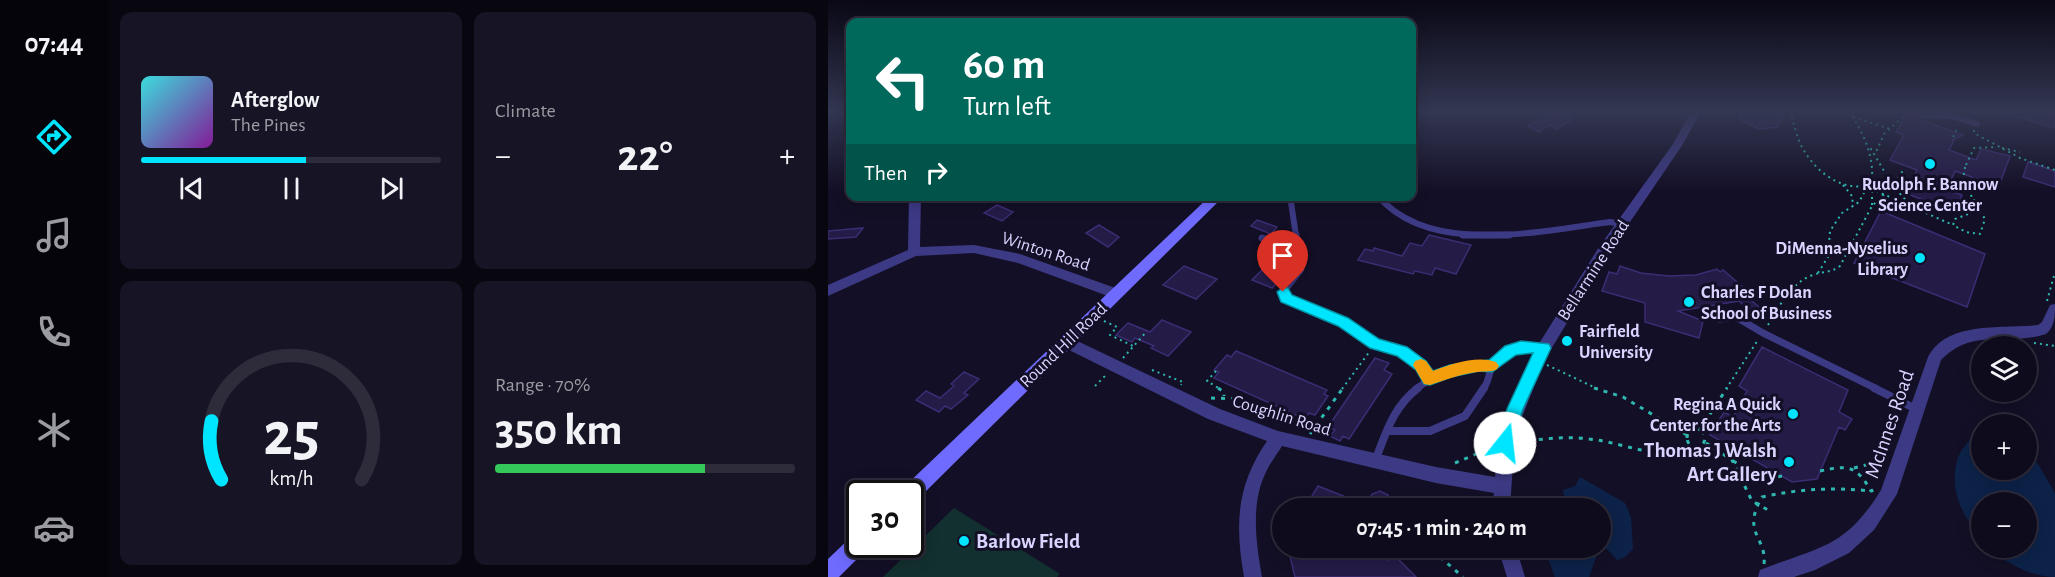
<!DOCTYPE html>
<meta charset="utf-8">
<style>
:root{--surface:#0e0b1c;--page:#171425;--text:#f1f3f6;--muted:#9b9ba3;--line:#2e2b3b;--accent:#00e5ff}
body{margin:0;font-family:"Alegreya Sans",sans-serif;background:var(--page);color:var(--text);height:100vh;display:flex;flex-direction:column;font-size:22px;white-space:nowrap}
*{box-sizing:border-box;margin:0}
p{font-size:20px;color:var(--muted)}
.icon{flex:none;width:33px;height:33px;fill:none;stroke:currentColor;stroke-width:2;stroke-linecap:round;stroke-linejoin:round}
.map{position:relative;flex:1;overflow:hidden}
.sheet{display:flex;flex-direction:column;gap:12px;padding:12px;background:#08060f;width:720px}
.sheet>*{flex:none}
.guide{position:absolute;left:18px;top:18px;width:570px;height:183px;border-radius:12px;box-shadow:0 3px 15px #0003,0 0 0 2px var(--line);background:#00695c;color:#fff;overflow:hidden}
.fabs{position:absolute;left:1143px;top:336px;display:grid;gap:12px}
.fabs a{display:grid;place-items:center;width:66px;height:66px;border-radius:50%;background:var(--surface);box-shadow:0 3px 15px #0003,0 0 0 2px var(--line);font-size:30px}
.speed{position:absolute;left:18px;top:480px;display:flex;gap:12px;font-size:30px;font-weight:700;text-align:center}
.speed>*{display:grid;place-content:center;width:78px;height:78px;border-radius:50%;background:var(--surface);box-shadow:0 3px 15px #0003,0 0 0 2px var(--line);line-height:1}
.speed .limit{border:3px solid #111;border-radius:9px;background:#fff;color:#111}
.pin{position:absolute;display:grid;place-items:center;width:51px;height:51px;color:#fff;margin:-62px -26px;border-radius:50% 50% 50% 0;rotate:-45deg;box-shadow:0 0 6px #0007}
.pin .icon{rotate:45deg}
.me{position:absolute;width:66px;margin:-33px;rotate:16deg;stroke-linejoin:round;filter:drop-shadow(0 0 4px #0008)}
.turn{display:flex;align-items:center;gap:21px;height:126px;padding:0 18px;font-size:27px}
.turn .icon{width:78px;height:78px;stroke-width:2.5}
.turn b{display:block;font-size:42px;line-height:51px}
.then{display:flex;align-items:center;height:57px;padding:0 18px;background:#0003;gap:12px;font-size:22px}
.big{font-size:45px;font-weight:700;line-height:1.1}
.sheet .card{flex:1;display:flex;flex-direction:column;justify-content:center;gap:9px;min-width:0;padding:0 21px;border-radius:12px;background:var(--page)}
.sheet .dial{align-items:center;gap:0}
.dial svg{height:156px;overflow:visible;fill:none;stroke:var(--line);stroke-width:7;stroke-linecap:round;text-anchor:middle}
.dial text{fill:var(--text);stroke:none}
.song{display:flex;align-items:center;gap:18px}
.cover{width:72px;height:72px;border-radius:9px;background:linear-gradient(135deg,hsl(180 70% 55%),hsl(290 70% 35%))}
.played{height:6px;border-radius:3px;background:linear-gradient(90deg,var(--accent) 55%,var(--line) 55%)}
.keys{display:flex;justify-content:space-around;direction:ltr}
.heat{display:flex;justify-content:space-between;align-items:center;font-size:33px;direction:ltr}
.charge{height:9px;border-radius:4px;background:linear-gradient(90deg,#34c759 70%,var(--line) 0)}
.sheet .tiles{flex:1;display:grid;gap:12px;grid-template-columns:repeat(2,1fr)}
.trip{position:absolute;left:444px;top:498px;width:339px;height:60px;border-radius:30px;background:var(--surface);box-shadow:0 3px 15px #0003,0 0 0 2px var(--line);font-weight:700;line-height:60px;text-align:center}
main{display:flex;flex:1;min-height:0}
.dock{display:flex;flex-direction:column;width:108px;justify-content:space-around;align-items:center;background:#06040b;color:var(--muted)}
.dock .icon{width:42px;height:42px}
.dock .active{color:var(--accent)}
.dock b{font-size:27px;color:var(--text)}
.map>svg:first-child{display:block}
</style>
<main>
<nav class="dock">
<b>07:44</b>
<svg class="icon active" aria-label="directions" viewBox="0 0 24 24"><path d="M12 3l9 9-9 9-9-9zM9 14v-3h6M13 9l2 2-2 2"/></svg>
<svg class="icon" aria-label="music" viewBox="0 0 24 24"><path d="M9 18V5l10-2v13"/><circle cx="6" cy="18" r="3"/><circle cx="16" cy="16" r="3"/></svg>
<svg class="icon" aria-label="phone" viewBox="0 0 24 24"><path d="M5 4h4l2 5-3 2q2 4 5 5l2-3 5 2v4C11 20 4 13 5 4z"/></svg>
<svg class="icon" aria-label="climate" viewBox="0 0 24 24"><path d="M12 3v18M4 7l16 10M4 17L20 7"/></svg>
<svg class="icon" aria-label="car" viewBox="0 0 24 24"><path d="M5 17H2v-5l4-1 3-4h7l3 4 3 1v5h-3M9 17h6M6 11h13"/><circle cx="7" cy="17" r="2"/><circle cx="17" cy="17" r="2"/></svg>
</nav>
<section class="sheet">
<div class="tiles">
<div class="card">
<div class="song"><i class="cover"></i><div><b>Afterglow</b><p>The Pines</p></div></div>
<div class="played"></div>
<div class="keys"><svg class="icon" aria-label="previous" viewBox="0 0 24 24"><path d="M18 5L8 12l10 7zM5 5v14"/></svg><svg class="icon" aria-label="pause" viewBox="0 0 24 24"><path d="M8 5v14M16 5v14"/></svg><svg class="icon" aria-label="next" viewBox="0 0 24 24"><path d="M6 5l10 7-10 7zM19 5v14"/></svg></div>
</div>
<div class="card"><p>Climate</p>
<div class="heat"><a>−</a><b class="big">22°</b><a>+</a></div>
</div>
<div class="card dial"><svg viewBox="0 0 100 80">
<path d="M14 69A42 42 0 1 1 86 69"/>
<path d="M14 69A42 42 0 0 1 9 39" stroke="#00e5ff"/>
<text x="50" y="56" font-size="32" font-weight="700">25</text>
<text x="50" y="72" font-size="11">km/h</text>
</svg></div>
<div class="card"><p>Range · 70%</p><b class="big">350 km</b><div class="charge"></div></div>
</div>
</section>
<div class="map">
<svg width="1227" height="577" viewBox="0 0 1227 577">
<rect width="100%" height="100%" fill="#130f26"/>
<path fill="#12302f" d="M126,508L232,574L229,577H55Z"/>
<path fill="#0c2248" d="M1153,427L1154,470H1198L1199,449L1204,454L1227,493V577C1205,577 1178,564 1162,548H1198V502H1154L1153,538C1135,517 1121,490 1129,461C1131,450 1146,436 1153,427Z
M752,477L797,503L803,517L805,549L797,557L789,560L780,550L775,548L770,552L761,577H727L716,548H772V508H722L732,505L736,497L735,490L747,486Z"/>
<path fill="#241b47" stroke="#3b2d73" stroke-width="1.5" d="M911,111H945L949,116L955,117L949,127L931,129L913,120Z
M1176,111H1227V128L1176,113Z
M721,113L730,118L736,114L745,119L729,129L721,125L711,132L700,126Z
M1078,115L1135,135L1124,140H1126L1121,150L1148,160L1153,149L1182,156L1171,186H1169L1168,189L1143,180L1144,177L1127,171L1119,190L1134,195L1127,212L1077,193L1089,170L1062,160L1076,135L1068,132Z
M1200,162L1227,171V187L1195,177Z
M169,205L185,212L174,221L156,213Z
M1053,211L1157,254L1139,307L1026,263Z
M429,220L449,227L443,234L423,226Z
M271,225L291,237L280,247L258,233Z
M35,228L28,237L0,239V231Z
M601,235L643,245L628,274L607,268L604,275L587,271L585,274L530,260L537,249L545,251L546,248L574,256L582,243L594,246Z
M449,255L466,262L467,264L444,288L424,280Z
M356,266L389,279L368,299L335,285Z
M792,266L813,273L841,276L868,275L889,269L892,272L895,270L923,294L918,296L936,311L926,315L911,301L850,311L875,321L871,338L817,322V303L774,291L781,272L789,274Z
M334,320L363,332L340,356L323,348L326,346L307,338L304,342L288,335L300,323L322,332Z
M934,347L1020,390L1011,412L1024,419L1017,430L1011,427L989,479L964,482L882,435L896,412L905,417L919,391L911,386Z
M408,351L499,390L496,394L500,396L487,415L481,413L477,419L386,378L391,372L386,370L399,355L403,357Z
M547,358L561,363L556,370L564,374L521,439L515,436L512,441L502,436L507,430L500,427Z
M136,372L151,379L136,393L140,395L123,409L117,406L111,412L88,400L98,391L112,398L126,386L123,384Z
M490,486L538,505L544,494L552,491L560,495L566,508H484L487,504L481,501Z
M460,548H554L560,560L566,555L588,577H467Z"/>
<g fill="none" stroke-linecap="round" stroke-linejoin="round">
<path stroke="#2fb8b0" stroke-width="2" stroke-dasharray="2 4" stroke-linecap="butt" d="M962,111C966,123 968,136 974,147C987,172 1016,194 1044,184
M1021,111C1037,136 1046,155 1044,185
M1150,111L1153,112
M1025,117L1062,129
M1075,117L1056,134L1049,150L1043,149L1065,186L1084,207
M1146,130V133L1192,158L1227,170
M1125,137L1130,127
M1174,148L1192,152
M1138,165L1146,148L1168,147
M1137,167L1135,180L1146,201
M1015,185L1024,196L1025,206
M1044,191V206
M1146,201L1157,219L1152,234L1138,232L1125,225L1127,219L1143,213Z
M1146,201V199
M990,273L1000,257L1002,231L1014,213L1031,202L1039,187L1125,225
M1219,301L1227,272
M276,321L289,327L282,335L305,346
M940,325C951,307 963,282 985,275C995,271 1003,273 1012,266L1044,206L1065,186L1076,169
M1206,343L1227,346
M295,358L319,331
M719,365L770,389
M324,370L355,382L353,385
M388,371L379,381L392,389
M267,386L278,375
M514,389L542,351
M898,389L930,340"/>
<path stroke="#2fb8b0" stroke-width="3" stroke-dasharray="4 6" stroke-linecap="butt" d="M390,388L396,392V396
M766,388L795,397L859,435
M383,398L410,399L445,417L505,433
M859 438a9 9 0 1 1 18 0a9 9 0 1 1-18 0Z
M871,431L899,388
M482,434L515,388
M691,442C714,439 738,436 761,439C800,443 826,462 865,445
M878,443L904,460L924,501L940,510
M905,461L938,479L954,476
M627,463L665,447
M1026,468L1058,460
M992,471C1020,465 1028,465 1043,491L1046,490
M612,557L635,577
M936,564C939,537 913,533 934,497C971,489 1005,487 1043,491"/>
<path stroke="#3d3a85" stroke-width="6" d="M1081,111L1094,115L1124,116L1149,124
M465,196L463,202L468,236
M550,196C602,257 712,231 782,222L794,224"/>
<path stroke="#3d3a85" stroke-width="7" d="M468,235L473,269L455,292L458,299L515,322L547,344L574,351L593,366L602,379
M635,235H681
M434,238L470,248
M892,319L908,317L935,333L1049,389
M588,389C610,372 636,366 664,366
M655,389C661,382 660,375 664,367C672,349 698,347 715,348"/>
<path stroke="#3d3a85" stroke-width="8" d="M1046,388L1090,410
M560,431H602L637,416L656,388
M547,461C558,433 565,407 590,388"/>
<path fill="#3d3a85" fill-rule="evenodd" d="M863,111H873L855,144L781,253L716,361L687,435L682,508H664L666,493L608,483L454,446C449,454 443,462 439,470C422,502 428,543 434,577H416C407,525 408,486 439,441L380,419L233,346L231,342L233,338H243L392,409L450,431L608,467L667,477L671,435L704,355L771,247L845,144Z
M81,196H93L92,247L146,245L192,254L293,290L295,294L288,299L190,263L146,253L88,256L0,296V285L80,250Z
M1227,304C1227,316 1227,326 1218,334C1181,346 1144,327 1113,360L1069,494L1046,530L1021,553L987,570L966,577H930L932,570C990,547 1017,549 1053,490L1100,357C1119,320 1176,329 1210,325L1214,322L1222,305Z
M670,548H688L697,577H679Z"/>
<path fill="#6f6bff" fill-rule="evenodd" d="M382,196H396L89,500L82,503V494H73L75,488Z
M32,532V544H41L39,549L11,577H0V559L25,535Z"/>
</g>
<linearGradient id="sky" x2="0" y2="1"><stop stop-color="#0a0815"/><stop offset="0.58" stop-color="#333752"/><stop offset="1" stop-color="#333752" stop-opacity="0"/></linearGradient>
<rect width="1227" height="192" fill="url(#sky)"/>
<path fill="#00e5ff" stroke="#0095a6" stroke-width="1.5" d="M455,287L460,288L464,295L520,318L551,339L579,347L598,361L605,371L622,365L661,360L677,346L693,341L721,344L723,348L695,409L683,448L677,450L672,448L669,443L679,409L705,353L688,355L664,372L651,371L623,377L602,385L596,384L588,370L569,356L542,348L510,326L453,302L449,292Z"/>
<path fill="#f59e0b" d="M593,359L598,361L605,371C623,364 649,355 668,362L671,366L668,370C662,372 656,371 649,372C632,374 617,380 602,385L596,384L585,365L587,361Z"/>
<g fill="#00e5ff" stroke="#130f26" stroke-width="2">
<circle cx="1102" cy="164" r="6"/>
<circle cx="1092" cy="258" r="6"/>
<circle cx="861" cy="302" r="6"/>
<circle cx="739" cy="341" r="6"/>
<circle cx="965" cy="414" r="6"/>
<circle cx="961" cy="462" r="6"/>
<circle cx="136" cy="541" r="6"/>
</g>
<g text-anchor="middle" stroke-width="6" stroke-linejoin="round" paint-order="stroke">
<g font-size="18" font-weight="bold" fill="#d9d4ff" stroke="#130f26" text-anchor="end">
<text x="1102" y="190" text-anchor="middle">Rudolph F. Bannow<tspan x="1102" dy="21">Science Center</tspan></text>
<text x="1080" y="254">DiMenna-Nyselius<tspan x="1080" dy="21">Library</tspan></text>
<text x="873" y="298" text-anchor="start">Charles F Dolan<tspan x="873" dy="21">School of Business</tspan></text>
<text x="751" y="337" text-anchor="start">Fairfield<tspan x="751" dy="21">University</tspan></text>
<text x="953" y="410">Regina A Quick<tspan x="953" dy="21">Center for the Arts</tspan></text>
</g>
<g font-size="18" fill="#d9d4ff" stroke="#130f26">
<text transform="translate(218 251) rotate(18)" y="6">Winton Road</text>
<text transform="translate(765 270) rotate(-57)" y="6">Bellarmine Road</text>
<text transform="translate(235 345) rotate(-44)" y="6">Round Hill Road</text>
<text transform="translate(454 415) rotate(17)" y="6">Coughlin Road</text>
</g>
<g font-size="21" fill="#d9d4ff" stroke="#130f26">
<text transform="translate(1061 424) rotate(-71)" y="7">McInnes Road</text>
</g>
<g font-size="21" font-weight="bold" fill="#d9d4ff" stroke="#130f26" text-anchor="end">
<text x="949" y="457">Thomas J Walsh<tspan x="949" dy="24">Art Gallery</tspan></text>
<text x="148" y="548" text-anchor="start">Barlow Field</text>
</g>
</g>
</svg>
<div class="fabs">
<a><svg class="icon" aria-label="layers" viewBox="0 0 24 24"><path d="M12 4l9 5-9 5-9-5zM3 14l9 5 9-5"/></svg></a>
<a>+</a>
<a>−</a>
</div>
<div class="speed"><div class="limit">30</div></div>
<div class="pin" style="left:455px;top:292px;background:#d93025"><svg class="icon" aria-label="arrive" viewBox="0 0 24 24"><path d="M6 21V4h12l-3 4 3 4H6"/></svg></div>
<svg class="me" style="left:677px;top:443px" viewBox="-20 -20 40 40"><circle r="19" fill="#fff"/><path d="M0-13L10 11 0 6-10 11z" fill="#00e5ff"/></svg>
<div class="trip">07:45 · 1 min · 240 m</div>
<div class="guide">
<div class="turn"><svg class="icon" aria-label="left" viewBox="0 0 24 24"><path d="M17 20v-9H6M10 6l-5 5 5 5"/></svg><div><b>60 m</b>Turn left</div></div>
<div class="then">Then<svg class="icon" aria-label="right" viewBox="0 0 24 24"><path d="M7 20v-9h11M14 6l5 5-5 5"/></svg></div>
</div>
</div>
</main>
